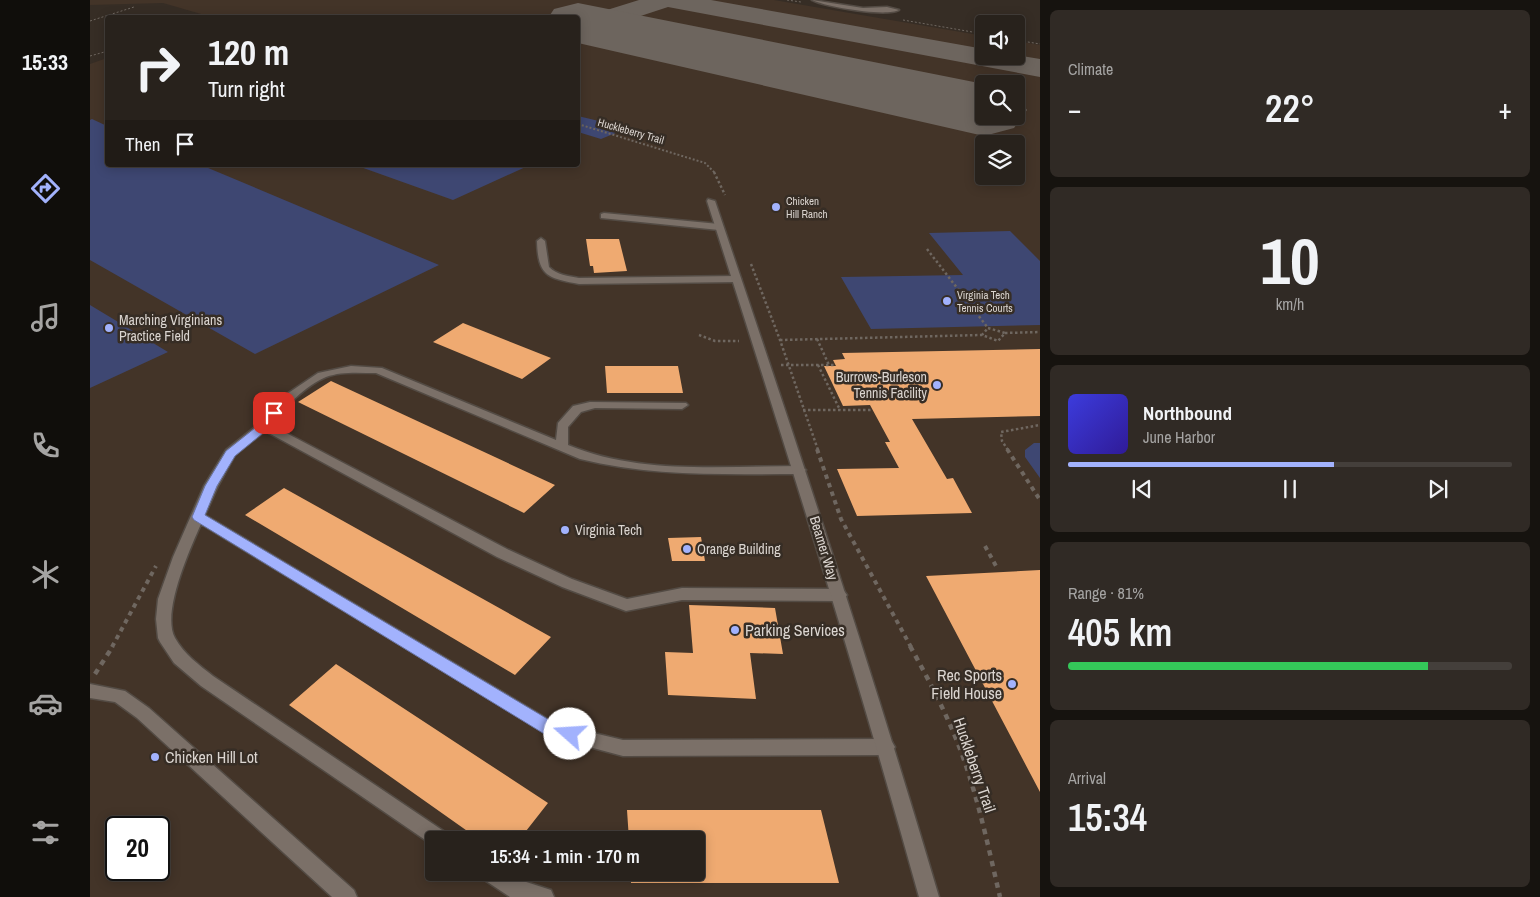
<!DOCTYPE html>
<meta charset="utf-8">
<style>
:root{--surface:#28221c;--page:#302a25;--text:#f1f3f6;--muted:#a5a4a3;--line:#443f3b;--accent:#a2b2fd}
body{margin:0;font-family:"Archivo Narrow",sans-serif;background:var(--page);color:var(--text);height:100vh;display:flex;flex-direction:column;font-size:19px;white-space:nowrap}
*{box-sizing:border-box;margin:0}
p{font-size:16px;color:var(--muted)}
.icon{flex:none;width:28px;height:28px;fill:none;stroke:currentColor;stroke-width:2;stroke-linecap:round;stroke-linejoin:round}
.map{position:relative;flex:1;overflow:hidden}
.drawer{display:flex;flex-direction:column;gap:10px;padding:10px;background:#16130f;width:500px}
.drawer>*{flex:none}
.guide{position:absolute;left:15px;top:15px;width:475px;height:152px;border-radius:5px;box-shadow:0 2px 12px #0003,0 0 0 1px var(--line);background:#28221c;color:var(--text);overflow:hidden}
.buttons{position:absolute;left:885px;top:15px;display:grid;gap:10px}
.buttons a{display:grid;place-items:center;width:50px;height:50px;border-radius:5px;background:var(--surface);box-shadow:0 2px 12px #0003,0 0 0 1px var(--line);font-size:25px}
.speed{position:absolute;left:15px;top:816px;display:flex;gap:10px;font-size:25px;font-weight:700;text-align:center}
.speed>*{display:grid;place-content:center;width:65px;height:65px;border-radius:50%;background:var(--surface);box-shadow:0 2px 12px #0003,0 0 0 1px var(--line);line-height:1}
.speed .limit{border:2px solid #111;border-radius:8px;background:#fff;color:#111}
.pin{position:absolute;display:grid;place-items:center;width:42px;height:42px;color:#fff;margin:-21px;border-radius:10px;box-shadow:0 2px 8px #0006}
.me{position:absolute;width:55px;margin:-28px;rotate:289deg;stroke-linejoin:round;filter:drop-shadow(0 0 4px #0008)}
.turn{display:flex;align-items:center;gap:18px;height:105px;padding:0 20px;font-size:22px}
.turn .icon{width:65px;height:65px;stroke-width:2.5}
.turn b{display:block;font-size:35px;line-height:42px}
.then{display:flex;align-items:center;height:48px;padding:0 20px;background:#0003;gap:10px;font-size:19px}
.big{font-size:38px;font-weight:600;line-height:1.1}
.drawer .widget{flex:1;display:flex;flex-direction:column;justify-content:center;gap:8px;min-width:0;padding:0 18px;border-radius:8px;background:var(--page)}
.drawer .dial{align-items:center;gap:0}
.dial b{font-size:65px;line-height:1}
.song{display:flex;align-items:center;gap:15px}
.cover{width:60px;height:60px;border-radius:8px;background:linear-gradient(135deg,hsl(240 70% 55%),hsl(250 70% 35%))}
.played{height:5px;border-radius:2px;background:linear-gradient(90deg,var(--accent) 60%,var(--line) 60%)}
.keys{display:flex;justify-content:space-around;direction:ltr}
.heat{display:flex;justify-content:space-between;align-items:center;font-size:28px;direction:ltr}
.charge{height:8px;border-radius:4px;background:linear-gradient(90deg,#34c759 81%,var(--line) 0)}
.trip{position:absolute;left:335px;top:831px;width:280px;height:50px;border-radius:5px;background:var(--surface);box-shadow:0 2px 12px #0003,0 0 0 1px var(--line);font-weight:600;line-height:50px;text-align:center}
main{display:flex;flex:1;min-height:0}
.tabs{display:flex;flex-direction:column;width:90px;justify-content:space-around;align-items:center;background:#100e0b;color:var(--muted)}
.tabs .icon{width:35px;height:35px}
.tabs .active{color:var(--accent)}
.tabs b{font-size:22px;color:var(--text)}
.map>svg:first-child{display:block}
</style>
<main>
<nav class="tabs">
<b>15:33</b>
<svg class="icon active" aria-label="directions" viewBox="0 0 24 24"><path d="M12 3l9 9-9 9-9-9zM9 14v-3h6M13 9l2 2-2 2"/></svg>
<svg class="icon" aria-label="music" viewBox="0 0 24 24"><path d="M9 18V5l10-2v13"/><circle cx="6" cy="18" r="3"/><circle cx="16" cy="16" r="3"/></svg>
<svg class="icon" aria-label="phone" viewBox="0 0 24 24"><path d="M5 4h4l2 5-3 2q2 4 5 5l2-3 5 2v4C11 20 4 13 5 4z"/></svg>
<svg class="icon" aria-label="climate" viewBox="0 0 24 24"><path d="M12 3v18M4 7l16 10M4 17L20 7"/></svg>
<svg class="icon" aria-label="car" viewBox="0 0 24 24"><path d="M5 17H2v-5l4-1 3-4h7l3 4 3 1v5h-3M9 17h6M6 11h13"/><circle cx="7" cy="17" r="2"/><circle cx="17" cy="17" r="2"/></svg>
<svg class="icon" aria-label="filters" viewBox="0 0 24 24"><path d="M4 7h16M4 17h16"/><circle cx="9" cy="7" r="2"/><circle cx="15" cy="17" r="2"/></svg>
</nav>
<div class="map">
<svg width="950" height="897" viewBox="0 0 950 897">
<rect width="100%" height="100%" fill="#362d25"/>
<path fill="#433428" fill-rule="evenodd" d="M0,0H684L894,36V56H926V41L950,45V897H0V64L17,58L18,165H488V118L501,120L488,116V18H125L73,3L0,5ZM894,84H926V116H894ZM894,144H926V176H894ZM26,828H69V870H26ZM344,840H606V872H344Z"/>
<path fill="#3e4772" d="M488,116L538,128L511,139L488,132Z
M2,119L17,126L18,165H111L349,265L165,354L0,260V120Z
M265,165H440L363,200Z
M920,231L950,261V325L781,329L751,277L873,275L839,233Z
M0,305L78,352L0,388Z
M944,443H950V478L935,457V450Z"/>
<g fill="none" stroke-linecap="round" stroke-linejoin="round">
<path fill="#6d655e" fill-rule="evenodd" d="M549,0H621L894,49V56H926V55L950,59V77L578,7L505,31L496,33L488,31V19Z"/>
<path fill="#6d655e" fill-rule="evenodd" d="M488,3L894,84V116H926V95L937,110L924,128L894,136L488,43V18H458L464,9Z"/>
</g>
<path fill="#efaa71" d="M496,239H529L537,271L504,273L503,266H500Z
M373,323L461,358L432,379L343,342Z
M950,349V416L822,419L857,479L863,478L882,513L767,516L747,469L809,468L795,442H800L780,405L753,406L734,366H746L743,360L755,359L752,353Z
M515,366H588L593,393H517Z
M241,381L465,485L434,513L208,402Z
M194,488L461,637L425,675L155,515Z
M611,537L615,561H582L578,538Z
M950,570V792L836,576Z
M599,605L685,608L693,654L660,653L666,699L578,695L575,652L603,653Z
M246,664L458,803L429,840H390L199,705Z
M537,810H731L749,883H541V872H606V840H539Z"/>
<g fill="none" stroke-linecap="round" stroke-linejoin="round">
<g stroke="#534b44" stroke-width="3">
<path id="service" d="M722,0L773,8L797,7L809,10C796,17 736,7 722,0Z
M514,213L629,224L633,227L629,230L511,218V214Z
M451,238L455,241L459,267C467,275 478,276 489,278L646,276L651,279L646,282L489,284C457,278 448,276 447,241Z
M261,366L292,368L466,440L468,423L483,406L500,402L596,403L598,405L592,409L505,408L491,412L478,427V445C550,475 634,466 710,466L716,470L710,474C636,474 562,477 490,459L286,373C270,373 252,371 236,377C216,385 194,408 181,425L417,549L482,579L537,599L592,588L749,589L754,591L757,595L754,599L749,601L592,600L536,611L472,587L407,557L175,431L145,455L128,486L115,515L466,724L533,740L796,739L802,742L805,747L802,752L796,755L533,756L462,737L111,524C100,549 71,613 85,638C94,654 109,665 123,676L358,834L361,840H344V846L111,686L84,663L70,642L68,638L66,619L68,599L83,557L114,486L136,450L170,423L191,398L228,373Z
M0,684L35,691L59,708L264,890L267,897H242L47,718L25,702L0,698Z
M390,872H417L427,879L461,890L464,897H420L393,879Z"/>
</g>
<g stroke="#534b44" stroke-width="3">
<path id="minor" d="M618,199L625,201C703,432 780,663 849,897H829C764,663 691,432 617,201Z"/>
</g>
<path stroke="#6f6760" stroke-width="1" stroke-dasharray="2 2" stroke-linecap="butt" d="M697,0L711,2
M813,20L894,34
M0,21L44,7
M926,40L950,44
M0,56L18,51"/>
<path stroke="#6f6760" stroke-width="2" stroke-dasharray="2 2" stroke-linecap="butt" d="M488,124L615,163L625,173"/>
<path stroke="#6f6760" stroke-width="2.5" stroke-dasharray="2.5 2.5" stroke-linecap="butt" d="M624,172L635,195
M837,249L898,328
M661,264L690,340L728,450
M898,328L915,333L908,341L892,335Z
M915,333L950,332
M609,335L625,341H649
M727,339L739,365
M690,340L892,335
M691,365H745
M728,365L750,410
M713,410H782
M918,450L912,441L911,432L950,425"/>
<path stroke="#6f6760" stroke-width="4" stroke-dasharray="4.5 4.5" stroke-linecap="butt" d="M727,449L751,519L821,647
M917,449L950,500
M895,546L906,566
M22,647L66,566"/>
<path stroke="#6f6760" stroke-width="4.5" stroke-dasharray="5.5 5.5" stroke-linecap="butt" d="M820,646C840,682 859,718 873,757C889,802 899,850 910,897
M5,674L23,646"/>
<use href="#service" fill="#7b7068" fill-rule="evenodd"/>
<use href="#minor" fill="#7b7068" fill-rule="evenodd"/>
</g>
<path fill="#a2b2fd" stroke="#6974a4" d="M184,410L190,413L178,429L145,456L127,486L115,515L466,724L485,730L488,734L485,739L480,741L456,735L104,520L102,517L115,486L136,451L170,424L181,411Z"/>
<g fill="#a2b2fd" stroke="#362d25" stroke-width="2">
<circle cx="686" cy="207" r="5"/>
<circle cx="857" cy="301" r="5"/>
<circle cx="19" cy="328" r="5"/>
<circle cx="847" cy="385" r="5"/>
<circle cx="475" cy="530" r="5"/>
<circle cx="597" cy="549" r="5"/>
<circle cx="645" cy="630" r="5"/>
<circle cx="922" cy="684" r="5"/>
<circle cx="65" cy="757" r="5"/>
</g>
<g text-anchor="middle" stroke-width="5" stroke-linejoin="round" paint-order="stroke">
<g font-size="11" fill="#dbd5d0" stroke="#362d25">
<text transform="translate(541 131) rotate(16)" y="4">Huckleberry Trail</text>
</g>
<g font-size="11" fill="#dbd5d0" stroke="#362d25" text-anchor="start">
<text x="696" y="205">Chicken<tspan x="696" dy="13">Hill Ranch</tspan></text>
<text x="867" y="299">Virginia Tech<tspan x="867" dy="13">Tennis Courts</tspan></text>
</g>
<g font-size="14" fill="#dbd5d0" stroke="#362d25" text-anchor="start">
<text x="29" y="325">Marching Virginians<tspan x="29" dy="16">Practice Field</tspan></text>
<text x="837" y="382" text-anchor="end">Burrows-Burleson<tspan x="837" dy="16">Tennis Facility</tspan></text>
<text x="485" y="535">Virginia Tech</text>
<text x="607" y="554">Orange Building</text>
</g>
<g font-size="14" fill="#dbd5d0" stroke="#362d25">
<text transform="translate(734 548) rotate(73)" y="5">Beamer Way</text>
</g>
<g font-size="16" fill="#dbd5d0" stroke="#362d25" text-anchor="start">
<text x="655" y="636">Parking Services</text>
<text x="912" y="681" text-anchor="end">Rec Sports<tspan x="912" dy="18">Field House</tspan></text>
<text x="75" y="763">Chicken Hill Lot</text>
</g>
<g font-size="16" fill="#dbd5d0" stroke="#362d25">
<text transform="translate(885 765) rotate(71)" y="6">Huckleberry Trail</text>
</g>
</g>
</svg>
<div class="buttons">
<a><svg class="icon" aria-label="sound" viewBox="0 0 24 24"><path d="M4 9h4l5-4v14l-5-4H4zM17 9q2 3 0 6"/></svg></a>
<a><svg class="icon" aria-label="search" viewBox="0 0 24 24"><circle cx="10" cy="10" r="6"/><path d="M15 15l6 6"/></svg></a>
<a><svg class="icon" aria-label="layers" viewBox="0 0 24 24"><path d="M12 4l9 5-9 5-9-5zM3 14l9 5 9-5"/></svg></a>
</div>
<div class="speed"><div class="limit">20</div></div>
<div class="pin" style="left:184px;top:413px;background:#d93025"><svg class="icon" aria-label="arrive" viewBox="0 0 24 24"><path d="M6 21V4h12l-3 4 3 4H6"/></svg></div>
<svg class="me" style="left:480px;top:734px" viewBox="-20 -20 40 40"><circle r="19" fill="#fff"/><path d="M0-13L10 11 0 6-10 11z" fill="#a2b2fd"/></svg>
<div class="trip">15:34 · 1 min · 170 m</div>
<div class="guide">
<div class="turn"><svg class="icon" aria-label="right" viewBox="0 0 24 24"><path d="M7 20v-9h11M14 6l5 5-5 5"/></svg><div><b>120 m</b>Turn right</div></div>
<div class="then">Then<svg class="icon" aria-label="arrive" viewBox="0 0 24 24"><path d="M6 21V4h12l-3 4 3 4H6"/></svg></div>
</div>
</div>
<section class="drawer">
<div class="widget"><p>Climate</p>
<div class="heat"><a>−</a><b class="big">22°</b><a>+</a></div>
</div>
<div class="widget dial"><b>10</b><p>km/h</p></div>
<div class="widget">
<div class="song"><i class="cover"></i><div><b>Northbound</b><p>June Harbor</p></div></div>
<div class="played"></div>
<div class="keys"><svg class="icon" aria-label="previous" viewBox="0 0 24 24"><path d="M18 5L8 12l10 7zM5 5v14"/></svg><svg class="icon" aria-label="pause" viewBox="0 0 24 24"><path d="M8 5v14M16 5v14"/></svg><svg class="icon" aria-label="next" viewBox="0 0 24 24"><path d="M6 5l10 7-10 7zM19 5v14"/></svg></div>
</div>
<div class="widget"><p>Range · 81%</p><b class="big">405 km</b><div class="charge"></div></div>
<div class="widget"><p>Arrival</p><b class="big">15:34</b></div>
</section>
</main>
